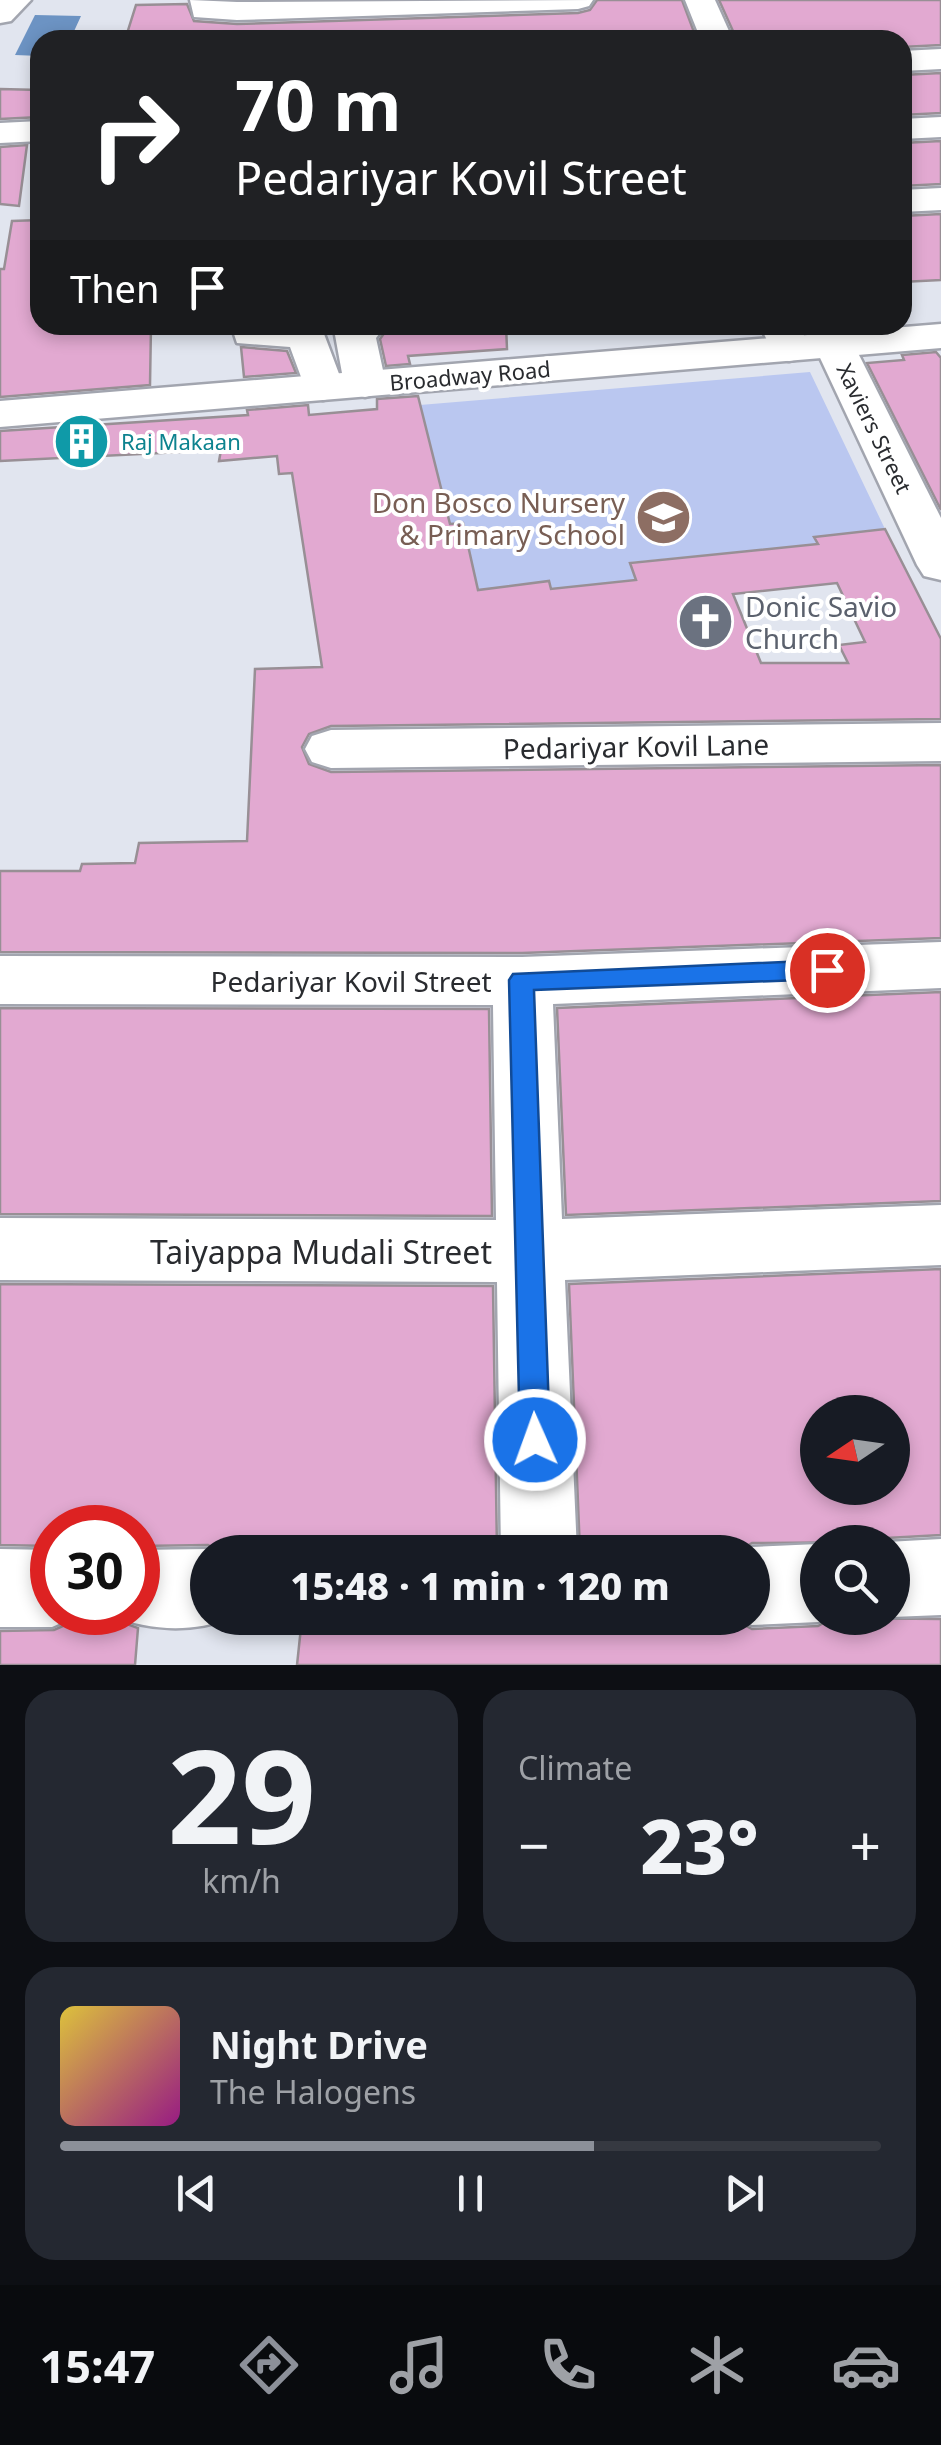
<!DOCTYPE html>
<html lang="en">
<head>
<meta charset="utf-8">
<style>
	body { margin:0; font-family:"Noto Sans",sans-serif; background:#242831; color:#f1f3f6; height:100vh; display:flex; flex-direction:column; font-size:38px; white-space:nowrap }
	* { box-sizing:border-box; margin:0 }
	p { font-size:32px; color:#9ea1a6 }
	.icon { flex:none; width:55px; height:55px; fill:none; stroke:currentColor; stroke-width:2; stroke-linecap:round; stroke-linejoin:round }
	.map { position:relative; height:1665px; overflow:hidden }
	.side { display:flex; flex-direction:column; gap:25px; padding:25px; background:#0d0f14; flex:1 }
	.side>* { flex:none }
	.guide { position:absolute; left:30px; top:30px; width:882px; height:305px; border-radius:30px; box-shadow:0 5px 15px #0003; background:#202124; color:#fff; overflow:hidden }
	.needle { width:65px; rotate:257deg }
	.controls { position:absolute; left:800px; top:1395px; display:grid; gap:20px }
	.controls a { display:grid; place-items:center; width:110px; height:110px; border-radius:50%; background:#171b24; box-shadow:0 5px 15px #0003; font-size:50px }
	.speed { position:absolute; left:30px; top:1505px; display:flex; gap:20px; font-size:50px; font-weight:700; text-align:center }
	.speed>* { display:grid; place-content:center; width:130px; height:130px; border-radius:50%; background:#171b24; box-shadow:0 5px 15px #0003; line-height:1 }
	.speed .limit { border:15px solid #d22; background:#fff; color:#111 }
	.pin { position:absolute; display:grid; place-items:center; width:85px; height:85px; color:#fff; margin:-42px; border:5px solid #fff; border-radius:50%; box-shadow:0 2px 10px #0007 }
	.me { position:absolute; width:110px; margin:-55px; rotate:358deg; stroke-linejoin:round; filter:drop-shadow(0 0 8px #0008) }
	.turn { display:flex; align-items:center; gap:35px; height:210px; padding:0 40px; font-size:45px }
	.turn .icon { width:130px; height:130px; stroke-width:2.5 }
	.turn b { display:block; font-size:70px; line-height:85px }
	.then { display:flex; align-items:center; height:95px; padding:0 40px; background:#0003; gap:20px; font-size:38px }
	.big { font-size:75px; font-weight:800; line-height:1.1 }
	.side .card { flex:1; display:flex; flex-direction:column; justify-content:center; gap:15px; min-width:0; padding:0 35px; border-radius:30px; background:#242831 }
	.side .dial { align-items:center; gap:0 }
	.dial b { font-size:130px; line-height:1 }
	.song { display:flex; align-items:center; gap:30px }
	.cover { width:120px; height:120px; border-radius:15px; background:linear-gradient(135deg,hsl(50 70% 55%),hsl(310 70% 35%)) }
	.played { height:10px; border-radius:5px; background:linear-gradient(90deg,#8c9099 65%,#363941 65%) }
	.keys { display:flex; justify-content:space-around; direction:ltr }
	.heat { display:flex; justify-content:space-between; align-items:center; font-size:55px; direction:ltr }
	.side .tiles { flex:1; display:grid; gap:25px; grid-template-columns:1fr 1fr }
	.card:last-child { grid-column:span 2 }
	.trip { position:absolute; left:190px; top:1535px; width:580px; height:100px; border-radius:50px; background:#171b24; box-shadow:0 5px 15px #0003; font-weight:800; line-height:100px; text-align:center }
	.tabs { display:flex; height:160px; justify-content:space-around; align-items:center; background:#090b0e; color:#9ea1a6 }
	.tabs .icon { width:70px; height:70px }
	.tabs .on { color:#8c9099 }
	.tabs b { font-size:45px; color:#f1f3f6 }
	.map>svg:first-child { display:block }
	.green { fill:#bac7f0 }
	.water { fill:#6c93c3 }
	.building { fill:#e2a9d1; stroke:#988f95; stroke-width:2.5; fill-rule:evenodd }
	.lines { fill:none; stroke-linecap:round; stroke-linejoin:round }
	.minor-casing { stroke:#a2a5af; stroke-width:5 }
	.major-casing { stroke:#a2a5af; stroke-width:5 }
	.minor { fill:#fff; fill-rule:evenodd }
	.major { fill:#fff; fill-rule:evenodd }
	.route { fill:#1a73e8; stroke:#114b97; stroke-width:2.5 }
	.labels { text-anchor:middle; dominant-baseline:central; stroke-width:8; stroke-linejoin:round; paint-order:stroke }
	.far-street-label { font-size:22px; fill:#292b2f; stroke:#fff }
	.far-culture-label { font-size:22px; fill:#0d838f; stroke:#fff; text-anchor:start }
	.education-label { font-size:28px; fill:#785e54; stroke:#fff; text-anchor:end }
	.worship-label { font-size:28px; fill:#5b616d; stroke:#fff; text-anchor:start }
	.street-label { font-size:28px; fill:#292b2f; stroke:#fff }
	.near-street-label { font-size:32px; fill:#292b2f; stroke:#fff }
</style>
</head>
<body>
<div class="map">
<svg width="941" height="1665" viewBox="0 0 941 1665">
	<rect width="100%" height="100%" fill="#e1e5ef"/>
	<path class="green" d="M810,372L885,529L815,537L818,544L631,562L636,580L551,589L549,582L466,591L463,523L450,524L420,405Z"/>
	<path class="water" d="M35,15L81,16L70,40H40V56L15,55Z"/>
	<g class="building">
		<path d="M597,0H682L697,40H125L136,5L187,4L194,21L237,24L578,13L590,10Z"/>
		<path d="M719,0H941V45L902,47V40H737Z"/>
		<path d="M941,73V113L902,115V75Z"/>
		<path d="M0,89L40,90V117L0,119Z"/>
		<path d="M941,141V184L902,186V143Z"/>
		<path d="M27,145L19,206L0,204V147Z"/>
		<path d="M941,214V280L902,282V216Z"/>
		<path d="M40,220V325H151L150,385L0,397V269H4L12,221Z"/>
		<path d="M390,325H506L507,349L408,356L410,364L386,366L380,339Z"/>
		<path d="M241,347L287,351L296,373L244,377Z"/>
		<path d="M936,352L941,358V510L867,363L904,360L902,355Z"/>
		<path d="M418,396L450,524L463,523L478,590L549,581L551,589L636,580L630,563L818,544L814,537L885,529L941,639V719L331,726L309,734L302,747L309,764L331,772L941,765V938L522,953L0,952V871H80L82,864L135,863L139,843L247,841L255,669L322,667L292,473L279,474L277,456L219,461L221,450L0,461V431L248,415L247,410L308,405L309,415L377,409V399ZM837,583L865,642L839,645L848,663H761L733,594Z"/>
		<path d="M941,992V1201L566,1215L557,1008Z"/>
		<path d="M0,1008L489,1009L492,1216L0,1214Z"/>
		<path d="M941,1269V1535L887,1538L883,1542L752,1543L737,1552H580L569,1284ZM818,1412H892V1488H818Z"/>
		<path d="M0,1284L493,1286L497,1552H220L208,1545L138,1546V1528H52V1546L0,1545Z"/>
		<path d="M83,1612H107L110,1618L138,1628L135,1665H0V1631L54,1630L81,1618Z"/>
		<path d="M302,1618H731L752,1629L818,1626L832,1618L941,1619V1665H297Z"/>
	</g>
	<g class="lines">
		<defs>
			<g id="minor">
				<path d="M0,0H31L11,21L0,23Z"/>
				<path d="M190,0L237,2L593,0L589,6L578,9L237,20L194,17Z"/>
				<path d="M685,0H715L733,40H701Z"/>
				<path d="M941,49V69L902,71V51Z"/>
				<path d="M941,117V137L902,139V119Z"/>
				<path d="M40,121V141L0,143V123Z"/>
				<path d="M941,188V210L902,212V190Z"/>
				<path d="M231,325L321,326L344,387L338,396L323,400L308,396L290,347L237,343Z"/>
				<path d="M342,325H386L376,338L386,384L380,393L365,397L350,393L344,384L335,335Z"/>
				<path d="M760,325H800L809,349L803,358L789,361L775,358Z"/>
				<path d="M834,333L848,336L854,345L941,518V580L924,576L917,565L814,345L820,336Z"/>
				<path d="M941,723V761L331,768L312,762L305,749L312,736L331,730Z"/>
				<path d="M941,942V988L553,1004L562,1219L941,1205V1265L565,1280L577,1552H501L497,1282L0,1280V1218L496,1220L493,1005L0,1004V956L522,957Z"/>
				<path d="M941,1539V1615L892,1617V1542H887Z"/>
				<path d="M818,1544V1618H828L818,1622L752,1625L735,1618H752V1552H740L752,1547Z"/>
				<path d="M0,1549L52,1550V1612H80L79,1615L52,1627H0Z"/>
				<path d="M208,1549L216,1552H208V1618H230C193,1633 148,1631 111,1615L110,1612H138V1550Z"/>
			</g>
			<path id="major" d="M941,324V348L0,427V401Z"/>
		</defs>
		<use href="#minor" class="minor-casing"/>
		<use href="#major" class="major-casing"/>
		<use href="#minor" class="minor"/>
		<use href="#major" class="major"/>
	</g>
	<path class="route" d="M827,960L835,963L839,970L835,976L827,979L534,990L550,1440L545,1450L535,1454L524,1450L520,1440L509,980L513,974Z"/>
	<defs>
		<symbol id="building-disc" viewBox="-11 -11 22 22"><circle r="9.5" fill="#0f9aa8" stroke="#fff"/><path d="M-4-6H4V6H1V3H-1V6H-4ZM-2.5-4.3h1.7v1.8h-1.7ZM.8-4.3h1.7v1.8H.8ZM-2.5-1h1.7V.8h-1.7ZM.8-1h1.7V.8H.8Z" fill="#fff"/></symbol>
		<symbol id="school-disc" viewBox="-11 -11 22 22"><circle r="9.5" fill="#8d6e63" stroke="#fff"/><path d="M0-5L7-2L0 1L-7-2ZM-4 1L0 2.5L4 1V4Q0 6-4 4Z" fill="#fff"/></symbol>
		<symbol id="church-disc" viewBox="-11 -11 22 22"><circle r="9.5" fill="#6b7280" stroke="#fff"/><path d="M-1.2-6h2.4v3.5h3.3v2.4h-3.3V6h-2.4V-.1h-3.3v-2.4h3.3Z" fill="#fff"/></symbol>
	</defs>
	<g fill-rule="evenodd">
		<use href="#building-disc" x="50" y="410" width="63" height="63"/>
		<use href="#school-disc" x="632" y="486" width="63" height="63"/>
		<use href="#church-disc" x="674" y="590" width="63" height="63"/>
	</g>
	<g class="labels">
		<g class="far-street-label">
			<text transform="translate(470 375) rotate(-5)">Broadway Road</text>
			<text transform="translate(875 428) rotate(64)">Xaviers Street</text>
		</g>
		<g class="far-culture-label">
			<text x="121" y="441">Raj Makaan</text>
		</g>
		<g class="education-label">
			<text x="625" y="502">Don Bosco Nursery<tspan x="625" dy="32">&amp; Primary School</tspan></text>
		</g>
		<g class="worship-label">
			<text x="745" y="606">Donic Savio<tspan x="745" dy="32">Church</tspan></text>
		</g>
		<g class="street-label">
			<text transform="translate(636 746) rotate(-1)">Pedariyar Kovil Lane</text>
			<text x="351" y="981">Pedariyar Kovil Street</text>
		</g>
		<g class="near-street-label">
			<text x="321" y="1251">Taiyappa Mudali Street</text>
		</g>
	</g>
</svg>
<div class="controls">
<a><svg class="needle" viewBox="-14 -14 28 28"><path d="M0-13l5 13h-10z" fill="#e53935"/><path d="M0 13l5-13h-10z" fill="#9ea1a6"/></svg></a>
<a><svg class="icon" aria-label="search" viewBox="0 0 24 24"><circle cx="10" cy="10" r="6"/><path d="M15 15l6 6"/></svg></a>
</div>
<div class="speed"><div class="limit">30</div></div>
<div class="pin" style="left:827px;top:970px;background:#d93025"><svg class="icon" aria-label="arrive" viewBox="0 0 24 24"><path d="M6 21V4h12l-3 4 3 4H6"/></svg></div>
<svg class="me" style="left:535px;top:1440px" viewBox="-20 -20 40 40"><circle r="17" fill="#1a73e8" stroke="#fff" stroke-width="3"/><path d="M0-11L8 9 0 5-8 9z" fill="#fff"/></svg>
<div class="trip">15:48 · 1 min · 120 m</div>
<div class="guide">
<div class="turn"><svg class="icon" aria-label="right" viewBox="0 0 24 24"><path d="M7 20v-9h11M14 6l5 5-5 5"/></svg><div><b>70 m</b>Pedariyar Kovil Street</div></div>
<div class="then">Then<svg class="icon" aria-label="arrive" viewBox="0 0 24 24"><path d="M6 21V4h12l-3 4 3 4H6"/></svg></div>
</div>
</div>
<section class="side">
<div class="tiles">
<div class="card dial"><b>29</b><p>km/h</p></div>
<div class="card"><p>Climate</p>
<div class="heat"><a>−</a><b class="big">23°</b><a>+</a></div>
</div>
<div class="card">
<div class="song"><i class="cover"></i><div><b>Night Drive</b><p>The Halogens</p></div></div>
<div class="played"></div>
<div class="keys"><svg class="icon" aria-label="previous" viewBox="0 0 24 24"><path d="M18 5L8 12l10 7zM5 5v14"/></svg><svg class="icon" aria-label="pause" viewBox="0 0 24 24"><path d="M8 5v14M16 5v14"/></svg><svg class="icon" aria-label="next" viewBox="0 0 24 24"><path d="M6 5l10 7-10 7zM19 5v14"/></svg></div>
</div>
</div>
</section>
<nav class="tabs">
<b>15:47</b>
<svg class="icon on" aria-label="directions" viewBox="0 0 24 24"><path d="M12 3l9 9-9 9-9-9zM9 14v-3h6M13 9l2 2-2 2"/></svg>
<svg class="icon" aria-label="music" viewBox="0 0 24 24"><path d="M9 18V5l10-2v13"/><circle cx="6" cy="18" r="3"/><circle cx="16" cy="16" r="3"/></svg>
<svg class="icon" aria-label="phone" viewBox="0 0 24 24"><path d="M5 4h4l2 5-3 2q2 4 5 5l2-3 5 2v4C11 20 4 13 5 4z"/></svg>
<svg class="icon" aria-label="climate" viewBox="0 0 24 24"><path d="M12 3v18M4 7l16 10M4 17L20 7"/></svg>
<svg class="icon" aria-label="car" viewBox="0 0 24 24"><path d="M5 17H2v-5l4-1 3-4h7l3 4 3 1v5h-3M9 17h6M6 11h13"/><circle cx="7" cy="17" r="2"/><circle cx="17" cy="17" r="2"/></svg>
</nav>
</body>
</html>
